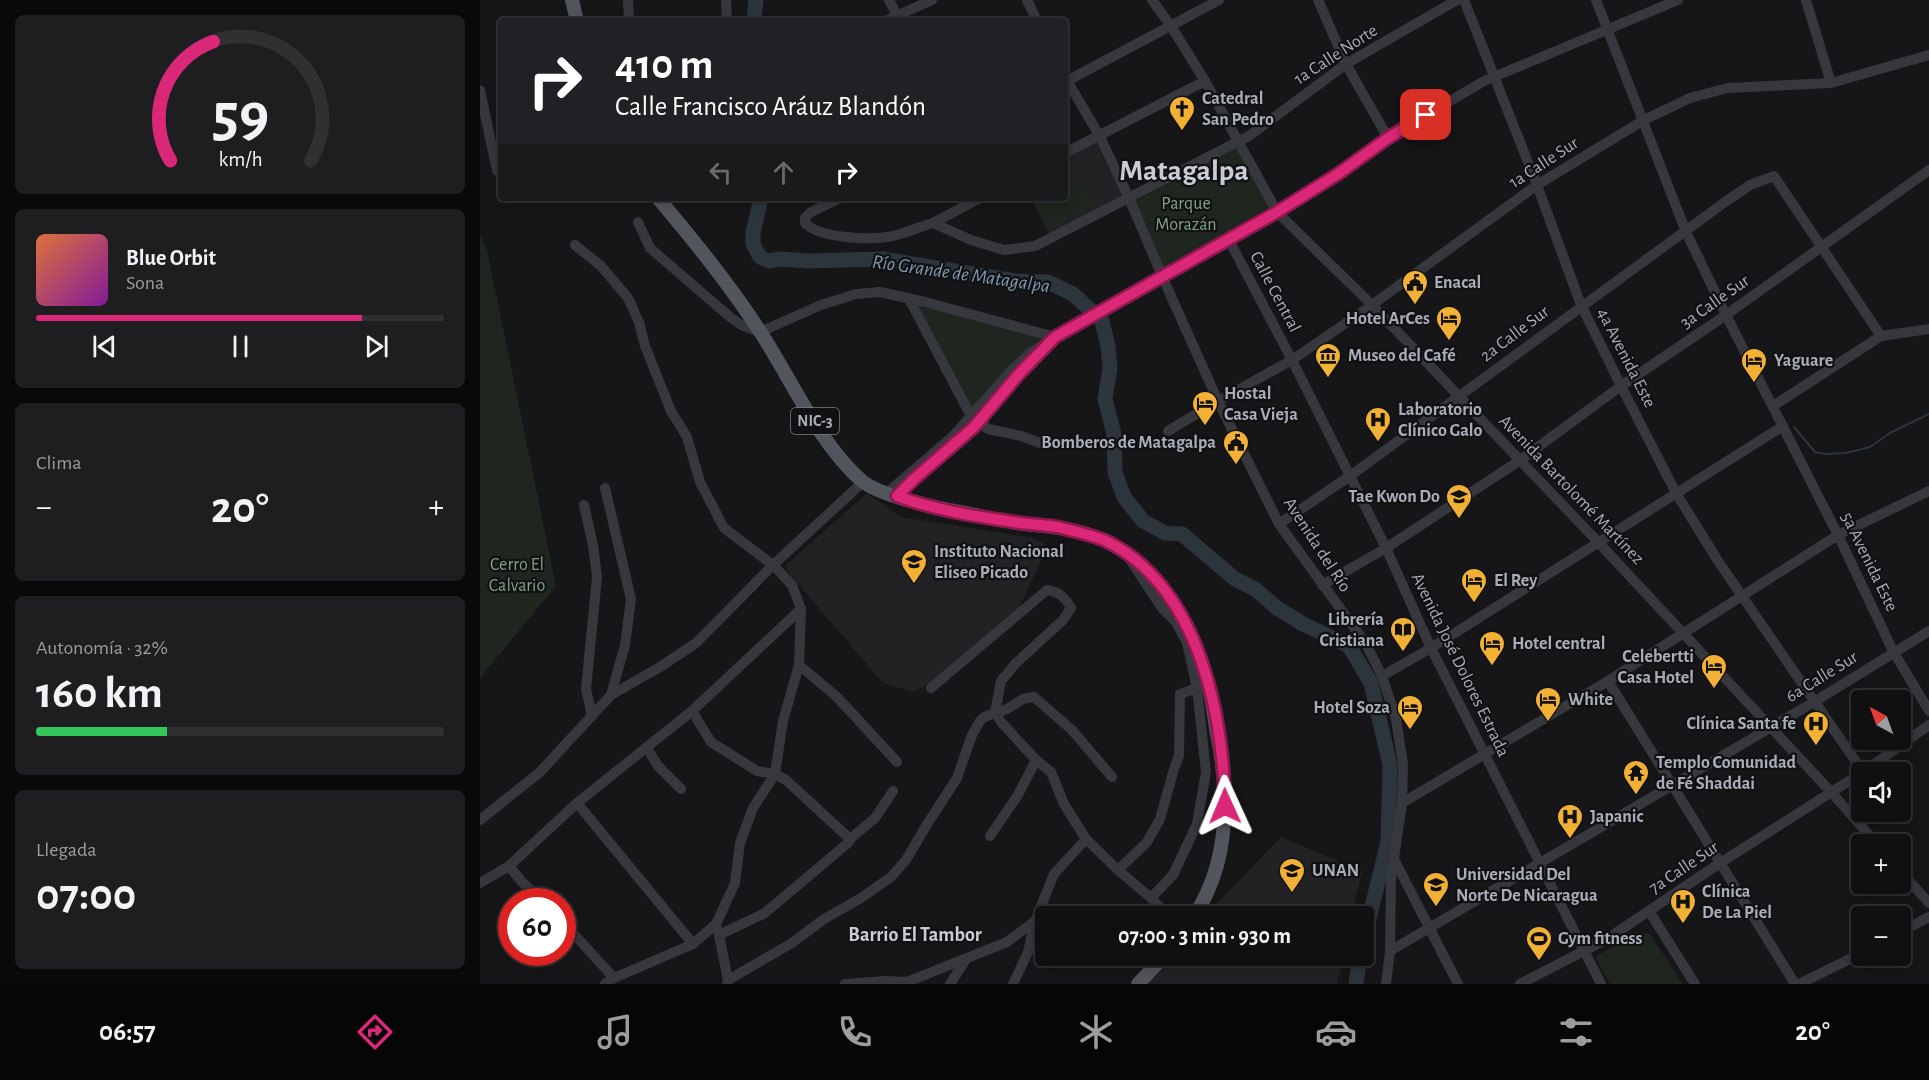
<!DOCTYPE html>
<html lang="es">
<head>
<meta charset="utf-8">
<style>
	body { margin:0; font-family:"Alegreya Sans",sans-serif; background:#1e1e20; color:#f1f3f6; height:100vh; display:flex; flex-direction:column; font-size:22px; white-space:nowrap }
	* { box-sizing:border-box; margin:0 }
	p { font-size:20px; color:#9c9d9f }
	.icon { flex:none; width:33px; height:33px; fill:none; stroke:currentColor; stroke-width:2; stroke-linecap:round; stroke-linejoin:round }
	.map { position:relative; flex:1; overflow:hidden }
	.side { display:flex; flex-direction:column; gap:15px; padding:15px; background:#09090a; width:480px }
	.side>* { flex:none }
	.hud { position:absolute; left:18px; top:18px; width:570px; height:183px; border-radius:6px; box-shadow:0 3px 15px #0003,0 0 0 2px #303032; background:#202124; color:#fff; overflow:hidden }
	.needle { width:39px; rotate:319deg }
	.buttons { position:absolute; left:1371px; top:690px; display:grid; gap:12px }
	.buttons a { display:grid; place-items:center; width:60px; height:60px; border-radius:6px; background:#101012; box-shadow:0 3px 15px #0003,0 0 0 2px #303032; font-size:30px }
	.speed { position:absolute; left:18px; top:888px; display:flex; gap:12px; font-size:30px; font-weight:700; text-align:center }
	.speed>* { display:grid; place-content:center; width:78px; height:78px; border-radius:50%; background:#101012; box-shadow:0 3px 15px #0003,0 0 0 2px #303032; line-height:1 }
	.speed .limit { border:9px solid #d22; background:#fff; color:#111 }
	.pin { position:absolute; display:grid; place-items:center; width:51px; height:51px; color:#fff; margin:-26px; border-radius:12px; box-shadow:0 3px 9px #0006 }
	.me { position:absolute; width:66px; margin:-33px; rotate:359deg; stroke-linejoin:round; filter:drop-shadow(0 0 4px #0008) }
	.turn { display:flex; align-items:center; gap:21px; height:126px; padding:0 18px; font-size:27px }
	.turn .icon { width:78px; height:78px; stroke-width:2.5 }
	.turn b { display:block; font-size:42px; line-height:51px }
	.lanes { display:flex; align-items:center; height:57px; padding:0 18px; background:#0003; justify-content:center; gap:30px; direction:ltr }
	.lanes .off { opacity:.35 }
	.big { font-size:45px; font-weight:700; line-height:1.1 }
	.side .widget { flex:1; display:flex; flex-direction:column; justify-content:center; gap:9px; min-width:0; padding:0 21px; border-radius:9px; background:#1e1e20 }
	.side .dial { align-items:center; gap:0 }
	.dial svg { height:156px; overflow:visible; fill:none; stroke:#303032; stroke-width:7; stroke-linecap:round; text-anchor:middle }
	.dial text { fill:#f1f3f6; stroke:none }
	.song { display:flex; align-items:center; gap:18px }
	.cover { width:72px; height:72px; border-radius:9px; background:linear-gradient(135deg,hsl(20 70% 55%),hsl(290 70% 35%)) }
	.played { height:6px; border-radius:3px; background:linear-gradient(90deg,#db2777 80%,#303032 80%) }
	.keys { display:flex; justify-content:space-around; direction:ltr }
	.heat { display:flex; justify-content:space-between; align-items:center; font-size:33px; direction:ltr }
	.charge { height:9px; border-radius:4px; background:linear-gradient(90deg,#34c759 32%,#303032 0) }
	.trip { position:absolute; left:555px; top:906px; width:339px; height:60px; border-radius:6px; background:#101012; box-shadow:0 3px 15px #0003,0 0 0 2px #303032; font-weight:700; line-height:60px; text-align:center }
	.dock { display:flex; height:96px; justify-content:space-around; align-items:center; background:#060607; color:#9c9d9f }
	.dock .icon { width:42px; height:42px }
	.dock .current { color:#db2777 }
	.dock b { font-size:27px; color:#f1f3f6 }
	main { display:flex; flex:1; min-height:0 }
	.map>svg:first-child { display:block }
	.built { fill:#222225 }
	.green { fill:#1e261f }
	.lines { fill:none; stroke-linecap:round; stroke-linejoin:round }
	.stream { stroke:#2c353c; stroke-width:2 }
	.river { stroke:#2c353c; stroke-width:15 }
	.minor { stroke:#37383d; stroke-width:10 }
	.major { stroke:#53555c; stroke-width:14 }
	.route-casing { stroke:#8e194d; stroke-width:15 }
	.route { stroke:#db2777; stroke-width:10 }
	.labels { text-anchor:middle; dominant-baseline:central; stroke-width:4.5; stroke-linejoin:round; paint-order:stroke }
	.shield { fill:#111113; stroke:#7b7e86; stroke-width:1.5 }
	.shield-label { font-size:16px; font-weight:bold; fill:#a8adb8 }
	.street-label { font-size:18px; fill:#a8adb8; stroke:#111113 }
	.poi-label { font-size:18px; font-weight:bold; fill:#a8adb8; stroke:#111113; text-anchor:start }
	.park-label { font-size:18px; fill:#7fa381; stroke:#111113 }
	.water-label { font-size:20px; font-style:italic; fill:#7f9bb3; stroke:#111113 }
	.neighbourhood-label { font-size:20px; font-weight:bold; fill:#c9ccd4; stroke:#111113 }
	.town-label { font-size:30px; font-weight:bold; fill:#c9ccd4; stroke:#111113 }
</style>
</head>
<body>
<main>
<section class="side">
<div class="widget dial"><svg viewBox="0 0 100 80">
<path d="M14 69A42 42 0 1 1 86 69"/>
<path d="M14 69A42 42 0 0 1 36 8" stroke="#db2777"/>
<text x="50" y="56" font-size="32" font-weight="700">59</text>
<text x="50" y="72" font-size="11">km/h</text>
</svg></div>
<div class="widget">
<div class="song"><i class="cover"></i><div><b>Blue Orbit</b><p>Sona</p></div></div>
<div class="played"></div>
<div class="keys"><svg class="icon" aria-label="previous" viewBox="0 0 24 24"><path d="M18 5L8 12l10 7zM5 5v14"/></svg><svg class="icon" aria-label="pause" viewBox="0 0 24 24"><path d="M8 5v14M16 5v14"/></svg><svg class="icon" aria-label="next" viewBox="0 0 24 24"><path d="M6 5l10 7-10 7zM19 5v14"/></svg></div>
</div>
<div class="widget"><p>Clima</p>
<div class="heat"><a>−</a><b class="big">20°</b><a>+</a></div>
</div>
<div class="widget"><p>Autonomía · 32%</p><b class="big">160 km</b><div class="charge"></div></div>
<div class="widget"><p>Llegada</p><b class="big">07:00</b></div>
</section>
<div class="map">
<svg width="1449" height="984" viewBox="0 0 1449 984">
	<rect width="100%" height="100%" fill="#161618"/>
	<g class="built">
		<path d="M615,140L643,197L569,234L551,198H585V155Z"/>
		<path d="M387,493L421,517L554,538L568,546L536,614L452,683L433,692L403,683L307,571V564Z"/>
		<path d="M801,837L882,871L872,916H725Z"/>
		<path d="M688,956H863L857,984H660Z"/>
	</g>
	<g class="green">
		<path d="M757,148L789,207L682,270L655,201Z"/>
		<path d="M597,175L614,208L570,229L555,198H585V181Z"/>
		<path d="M0,234L7,250L76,586L0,678Z"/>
		<path d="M429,299L575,337L491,416Z"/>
		<path d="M1157,932L1170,934L1203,984H1130L1115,957Z"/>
	</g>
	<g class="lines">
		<g class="stream">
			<path d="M1314,427L1335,452L1345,454L1366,453L1390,447L1410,433L1449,414"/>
			<path d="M891,683L897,679"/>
		</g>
		<g class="river">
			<path d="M274,21L276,0"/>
			<path d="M281,198L273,233V244L280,257L289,261L300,259L328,261L403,259L535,281L568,282L593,294L622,321L628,346L630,368L625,399L634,434L635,472L644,497L663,521L685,533L702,534L755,579L775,589L797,608L823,624L869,646L891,683L910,765L908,842L884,939"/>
			<path d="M876,984L880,956"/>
		</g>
		<g class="minor">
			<path d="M148,0L149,21"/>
			<path d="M246,0L247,21"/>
			<path d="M409,0L420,21"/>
			<path d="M547,0L557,21"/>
			<path d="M672,0L691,26L725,81L797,212L892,305L1118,542L1351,792L1397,844"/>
			<path d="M838,0L866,64L908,138"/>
			<path d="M984,0L1057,185L1101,305L1141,386L1196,493L1238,561L1383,772"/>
			<path d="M1116,0L1206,232L1246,315L1358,535L1413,651L1449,711"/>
			<path d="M1326,0L1351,83"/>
			<path d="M405,21L452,0"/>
			<path d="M585,77L619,135L649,198L682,276L738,401L799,524L886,644L902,676L916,719L923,764L922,803L911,879L910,951L906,984"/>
			<path d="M585,82L739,0"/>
			<path d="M0,90L17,171"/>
			<path d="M585,153L725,81"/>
			<path d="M360,198L331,212L325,218V223C338,238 388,240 407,237C422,235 438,227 453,223L491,240L524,250L555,246L769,136L866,64L977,0"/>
			<path d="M158,222L170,248L250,317L261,325L280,332L341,305L376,294L400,292L445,302L575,337"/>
			<path d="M453,223L500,198"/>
			<path d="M749,240L812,360L906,548L951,648L1121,984"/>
			<path d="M95,245L121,266L148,298L159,322L165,346L191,411L207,437L220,482L244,528L293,565L312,585L321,609L319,665L303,721L295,774L273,808L260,843L255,883L236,924L213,944L134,978L125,984"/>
			<path d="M429,299L491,416L508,429L541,436L563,444"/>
			<path d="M1293,406L1401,336L1449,329"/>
			<path d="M688,431L738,401L812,360L892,305L1057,185L1164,120L1210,98L1248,88L1351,83L1449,55"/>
			<path d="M465,452L494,427L560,353"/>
			<path d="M125,488L151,599L145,645L131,695"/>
			<path d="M408,492L473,436L531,371L549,354L575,337L797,212L858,174L908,138L1004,81L1198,0"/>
			<path d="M417,496L447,468"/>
			<path d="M104,505L113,545L117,577L106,689L112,716"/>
			<path d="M799,524L870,476L1245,202L1270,185L1294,176L1401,336"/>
			<path d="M651,561L682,608L696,622L707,643L717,688L726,772L717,824L693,875L671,898"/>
			<path d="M842,585L906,548L1039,461L1141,386L1246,315L1449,170"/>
			<path d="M319,665L357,697L417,762"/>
			<path d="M902,676L951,648L1303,426"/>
			<path d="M1128,681L1315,984"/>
			<path d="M451,688L567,590C579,592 585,597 591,608L583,620L536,663L521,681L515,712L521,722L556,760L571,772L584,804L606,839L638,870L671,898L688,916"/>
			<path d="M212,711L231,742L277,771L295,774L306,780L370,839L369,842L285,913L239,935"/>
			<path d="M167,748L178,766L201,789"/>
			<path d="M97,803L213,944"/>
			<path d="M922,803L1128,681L1358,535L1449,491"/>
			<path d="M0,820L60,772L131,695L180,667L216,643L293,565L383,482"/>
			<path d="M510,836L538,795L556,760"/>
			<path d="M370,839L395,818L413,791"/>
			<path d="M915,861L978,984"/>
			<path d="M29,866L42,882L64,902"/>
			<path d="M638,870L667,842L680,819L694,769L699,756L700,694L717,688"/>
			<path d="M1420,871L1449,903"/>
			<path d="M0,883L29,866L97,803L212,711L321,609"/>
			<path d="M1169,911L1215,984"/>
			<path d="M82,921L134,978"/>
			<path d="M238,930L248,980"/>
			<path d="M1420,932L1449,917"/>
			<path d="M910,951L1334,702L1449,631"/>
			<path d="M247,984L248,980L312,943L344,919L381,898L411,877L426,860L446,826L477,778L492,735L500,721L504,717L527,709L543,699L554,697L592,730L632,777"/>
			<path d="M365,984L405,981L427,982L527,942L555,921"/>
			<path d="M470,984L486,959"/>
			<path d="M533,984L548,952L555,921L574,874L606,839"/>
			<path d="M1040,984L1127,939L1240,863L1383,772L1449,725"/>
			<path d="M1319,984L1382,953"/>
		</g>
		<g class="major">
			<path d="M92,0L97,21"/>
			<path d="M178,198C214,241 250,285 281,333C311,379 340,445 382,481C399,495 451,507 474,511C498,515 521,521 545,524C572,527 601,529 625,541C676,565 710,619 725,672C731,690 733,709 736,728C749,790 751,861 714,916"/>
			<path d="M658,984L684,956"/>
		</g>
	</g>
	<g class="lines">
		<defs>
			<path id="route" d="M745,806C743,712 718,586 626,541C613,535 596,532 582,528C569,525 555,525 541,523C500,517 457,511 417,496L434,479L494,427L539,374L575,337L797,212L858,174L908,138L946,115"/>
		</defs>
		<use href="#route" class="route-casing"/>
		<use href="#route" class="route"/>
	</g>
	<defs>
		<symbol id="church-pin" viewBox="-11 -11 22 30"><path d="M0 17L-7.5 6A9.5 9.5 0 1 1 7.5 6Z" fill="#f2b134" stroke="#111113"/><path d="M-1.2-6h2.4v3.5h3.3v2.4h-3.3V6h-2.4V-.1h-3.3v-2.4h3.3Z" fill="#111"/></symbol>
		<symbol id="civic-pin" viewBox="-11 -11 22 30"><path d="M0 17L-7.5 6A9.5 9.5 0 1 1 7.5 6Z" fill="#f2b134" stroke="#111113"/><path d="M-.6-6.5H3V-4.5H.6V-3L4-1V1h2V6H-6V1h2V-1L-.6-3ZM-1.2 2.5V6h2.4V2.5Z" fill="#111"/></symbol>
		<symbol id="hotel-pin" viewBox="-11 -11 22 30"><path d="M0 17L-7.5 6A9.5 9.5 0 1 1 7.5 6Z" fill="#f2b134" stroke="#111113"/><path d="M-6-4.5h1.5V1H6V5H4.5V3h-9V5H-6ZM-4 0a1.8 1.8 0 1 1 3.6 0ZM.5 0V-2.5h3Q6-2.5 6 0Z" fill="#111"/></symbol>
		<symbol id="museum-pin" viewBox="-11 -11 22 30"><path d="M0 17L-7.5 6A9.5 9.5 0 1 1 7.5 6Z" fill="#f2b134" stroke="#111113"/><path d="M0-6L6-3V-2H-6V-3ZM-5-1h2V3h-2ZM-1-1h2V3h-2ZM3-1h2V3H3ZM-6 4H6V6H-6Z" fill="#111"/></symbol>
		<symbol id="hospital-pin" viewBox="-11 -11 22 30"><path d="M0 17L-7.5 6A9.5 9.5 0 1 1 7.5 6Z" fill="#f2b134" stroke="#111113"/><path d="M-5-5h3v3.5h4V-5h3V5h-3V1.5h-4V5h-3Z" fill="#111"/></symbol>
		<symbol id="school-pin" viewBox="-11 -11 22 30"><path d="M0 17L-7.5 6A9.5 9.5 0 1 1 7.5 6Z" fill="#f2b134" stroke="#111113"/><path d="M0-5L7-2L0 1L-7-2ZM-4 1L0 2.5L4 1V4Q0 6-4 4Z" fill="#111"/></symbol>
		<symbol id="library-pin" viewBox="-11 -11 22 30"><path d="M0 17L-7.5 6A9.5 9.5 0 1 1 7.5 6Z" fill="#f2b134" stroke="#111113"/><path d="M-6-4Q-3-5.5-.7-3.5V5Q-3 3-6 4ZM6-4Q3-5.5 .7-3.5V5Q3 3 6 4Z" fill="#111"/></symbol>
		<symbol id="temple-pin" viewBox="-11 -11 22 30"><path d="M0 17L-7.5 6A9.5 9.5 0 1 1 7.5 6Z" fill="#f2b134" stroke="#111113"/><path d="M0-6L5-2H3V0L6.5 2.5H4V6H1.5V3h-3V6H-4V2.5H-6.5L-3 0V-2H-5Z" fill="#111"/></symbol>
		<symbol id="university-pin" viewBox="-11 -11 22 30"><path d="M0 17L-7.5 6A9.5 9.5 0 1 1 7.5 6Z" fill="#f2b134" stroke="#111113"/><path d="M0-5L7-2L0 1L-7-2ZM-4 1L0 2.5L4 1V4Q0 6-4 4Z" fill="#111"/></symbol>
		<symbol id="stadium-pin" viewBox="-11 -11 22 30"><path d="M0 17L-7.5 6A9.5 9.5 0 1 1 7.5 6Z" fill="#f2b134" stroke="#111113"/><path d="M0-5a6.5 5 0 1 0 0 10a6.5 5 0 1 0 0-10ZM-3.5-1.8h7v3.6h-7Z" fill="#111"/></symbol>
	</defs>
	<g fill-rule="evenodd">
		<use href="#church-pin" x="687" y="94" width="30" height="40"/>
		<use href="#civic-pin" x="920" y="268" width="30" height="40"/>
		<use href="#hotel-pin" x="954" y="304" width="30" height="40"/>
		<use href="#museum-pin" x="833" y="341" width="30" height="40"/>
		<use href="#hotel-pin" x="1259" y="346" width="30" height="40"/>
		<use href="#hotel-pin" x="710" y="389" width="30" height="40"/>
		<use href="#hospital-pin" x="883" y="405" width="30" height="40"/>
		<use href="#civic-pin" x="741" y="428" width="30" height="40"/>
		<use href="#school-pin" x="964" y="482" width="30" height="40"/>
		<use href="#school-pin" x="419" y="547" width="30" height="40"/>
		<use href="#hotel-pin" x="979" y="566" width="30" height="40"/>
		<use href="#library-pin" x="908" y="615" width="30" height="40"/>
		<use href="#hotel-pin" x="997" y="629" width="30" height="40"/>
		<use href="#hotel-pin" x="1219" y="652" width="30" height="40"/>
		<use href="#hotel-pin" x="1053" y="685" width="30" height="40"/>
		<use href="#hotel-pin" x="915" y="693" width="30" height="40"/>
		<use href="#hospital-pin" x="1321" y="709" width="30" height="40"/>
		<use href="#temple-pin" x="1141" y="758" width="30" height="40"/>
		<use href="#hospital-pin" x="1075" y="802" width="30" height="40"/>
		<use href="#university-pin" x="797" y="856" width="30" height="40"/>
		<use href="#university-pin" x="941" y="870" width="30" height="40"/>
		<use href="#hospital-pin" x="1188" y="887" width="30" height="40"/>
		<use href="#stadium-pin" x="1044" y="924" width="30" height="40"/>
	</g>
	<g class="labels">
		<rect class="shield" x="311" y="408" width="48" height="26" rx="4.5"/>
		<g class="shield-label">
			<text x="335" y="421">NIC-3</text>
		</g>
		<g class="street-label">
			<text transform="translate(856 55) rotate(-33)">1a Calle Norte</text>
			<text transform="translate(1064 163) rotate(-33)">1a Calle Sur</text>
			<text transform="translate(795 292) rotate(62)">Calle Central</text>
			<text transform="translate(1235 302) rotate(-35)">3a Calle Sur</text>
			<text transform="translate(1035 334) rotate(-37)">2a Calle Sur</text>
			<text transform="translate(1146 358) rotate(63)">4a Avenida Este</text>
			<text transform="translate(1091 490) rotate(46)">Avenida Bartolomé Martínez</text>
			<text transform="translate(837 545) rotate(57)">Avenida del Río</text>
			<text transform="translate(1389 562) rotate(64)">5a Avenida Este</text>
			<text transform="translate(980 665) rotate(64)">Avenida José Dolores Estrada</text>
			<text transform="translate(1342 677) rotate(-32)">6a Calle Sur</text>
			<text transform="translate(1204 868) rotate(-34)">7a Calle Sur</text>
		</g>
		<g class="poi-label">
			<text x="722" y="99">Catedral<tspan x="722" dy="21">San Pedro</tspan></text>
			<text x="954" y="283">Enacal</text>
			<text x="950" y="319" text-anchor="end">Hotel ArCes</text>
			<text x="868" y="356">Museo del Café</text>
			<text x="1294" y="361">Yaguare</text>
			<text x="744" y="394">Hostal<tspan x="744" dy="21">Casa Vieja</tspan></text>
			<text x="918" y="410">Laboratorio<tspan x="918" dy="21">Clínico Galo</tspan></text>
			<text x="736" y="443" text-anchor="end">Bomberos de Matagalpa</text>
			<text x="960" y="497" text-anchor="end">Tae Kwon Do</text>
			<text x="454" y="552">Instituto Nacional<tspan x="454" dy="21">Eliseo Picado</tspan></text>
			<text x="1014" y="581">El Rey</text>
			<text x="904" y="620" text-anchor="end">Librería<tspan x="904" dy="21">Cristiana</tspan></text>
			<text x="1032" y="644">Hotel central</text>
			<text x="1214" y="657" text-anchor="end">Celebertti<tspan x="1214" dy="21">Casa Hotel</tspan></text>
			<text x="1088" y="700">White</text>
			<text x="910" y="708" text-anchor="end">Hotel Soza</text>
			<text x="1316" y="724" text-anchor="end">Clínica Santa fe</text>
			<text x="1176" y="763">Templo Comunidad<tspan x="1176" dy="21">de Fé Shaddai</tspan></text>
			<text x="1110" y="817">Japanic</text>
			<text x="832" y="871">UNAN</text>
			<text x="976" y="875">Universidad Del<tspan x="976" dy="21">Norte De Nicaragua</tspan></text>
			<text x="1222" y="892">Clínica<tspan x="1222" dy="21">De La Piel</tspan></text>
			<text x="1078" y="939">Gym fitness</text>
		</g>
		<g class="park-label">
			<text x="706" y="204">Parque<tspan x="706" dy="21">Morazán</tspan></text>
			<text x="37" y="565">Cerro El<tspan x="37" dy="21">Calvario</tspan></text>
		</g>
		<g class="water-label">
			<text transform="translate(481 274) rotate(8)">Río Grande de Matagalpa</text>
		</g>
		<g class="neighbourhood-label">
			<text x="435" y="935">Barrio El Tambor</text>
		</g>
		<g class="town-label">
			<text x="704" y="171">Matagalpa</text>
		</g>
	</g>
</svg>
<div class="buttons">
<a><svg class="needle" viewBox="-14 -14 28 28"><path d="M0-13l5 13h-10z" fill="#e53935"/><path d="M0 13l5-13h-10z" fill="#9c9d9f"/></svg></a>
<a><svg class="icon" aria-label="sound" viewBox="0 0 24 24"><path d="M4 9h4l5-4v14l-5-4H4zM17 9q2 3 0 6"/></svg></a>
<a>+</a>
<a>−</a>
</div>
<div class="speed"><div class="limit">60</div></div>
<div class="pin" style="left:946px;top:115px;background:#d93025"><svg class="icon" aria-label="arrive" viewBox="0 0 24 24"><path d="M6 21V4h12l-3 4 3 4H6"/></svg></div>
<svg class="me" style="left:745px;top:806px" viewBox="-20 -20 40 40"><path d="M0-17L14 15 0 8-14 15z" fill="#db2777" stroke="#fff" stroke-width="4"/></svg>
<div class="trip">07:00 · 3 min · 930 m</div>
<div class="hud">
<div class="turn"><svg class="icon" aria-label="right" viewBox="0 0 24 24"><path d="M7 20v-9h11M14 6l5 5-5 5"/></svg><div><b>410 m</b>Calle Francisco Aráuz Blandón</div></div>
<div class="lanes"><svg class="icon off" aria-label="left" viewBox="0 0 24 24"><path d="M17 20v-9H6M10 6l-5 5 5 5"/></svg><svg class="icon off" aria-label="ahead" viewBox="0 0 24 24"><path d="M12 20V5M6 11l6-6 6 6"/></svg><svg class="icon" aria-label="right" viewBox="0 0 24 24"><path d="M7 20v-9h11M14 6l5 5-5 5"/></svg></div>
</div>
</div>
</main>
<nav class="dock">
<b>06:57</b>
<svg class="icon current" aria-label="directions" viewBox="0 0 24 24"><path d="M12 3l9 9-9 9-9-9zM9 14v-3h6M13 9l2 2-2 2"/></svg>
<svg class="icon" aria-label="music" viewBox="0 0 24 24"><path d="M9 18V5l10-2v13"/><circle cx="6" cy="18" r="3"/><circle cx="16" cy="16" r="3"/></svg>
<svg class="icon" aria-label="phone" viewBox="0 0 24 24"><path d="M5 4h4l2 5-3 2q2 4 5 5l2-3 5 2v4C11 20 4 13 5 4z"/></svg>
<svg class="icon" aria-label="climate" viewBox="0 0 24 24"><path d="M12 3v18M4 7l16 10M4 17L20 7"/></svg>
<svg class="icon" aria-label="car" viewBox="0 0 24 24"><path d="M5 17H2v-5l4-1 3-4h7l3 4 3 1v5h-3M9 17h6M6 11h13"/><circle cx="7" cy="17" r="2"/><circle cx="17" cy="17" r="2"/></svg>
<svg class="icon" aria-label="filters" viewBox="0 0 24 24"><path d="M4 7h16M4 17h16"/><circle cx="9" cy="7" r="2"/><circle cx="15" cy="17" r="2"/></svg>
<b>20°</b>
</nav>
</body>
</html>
